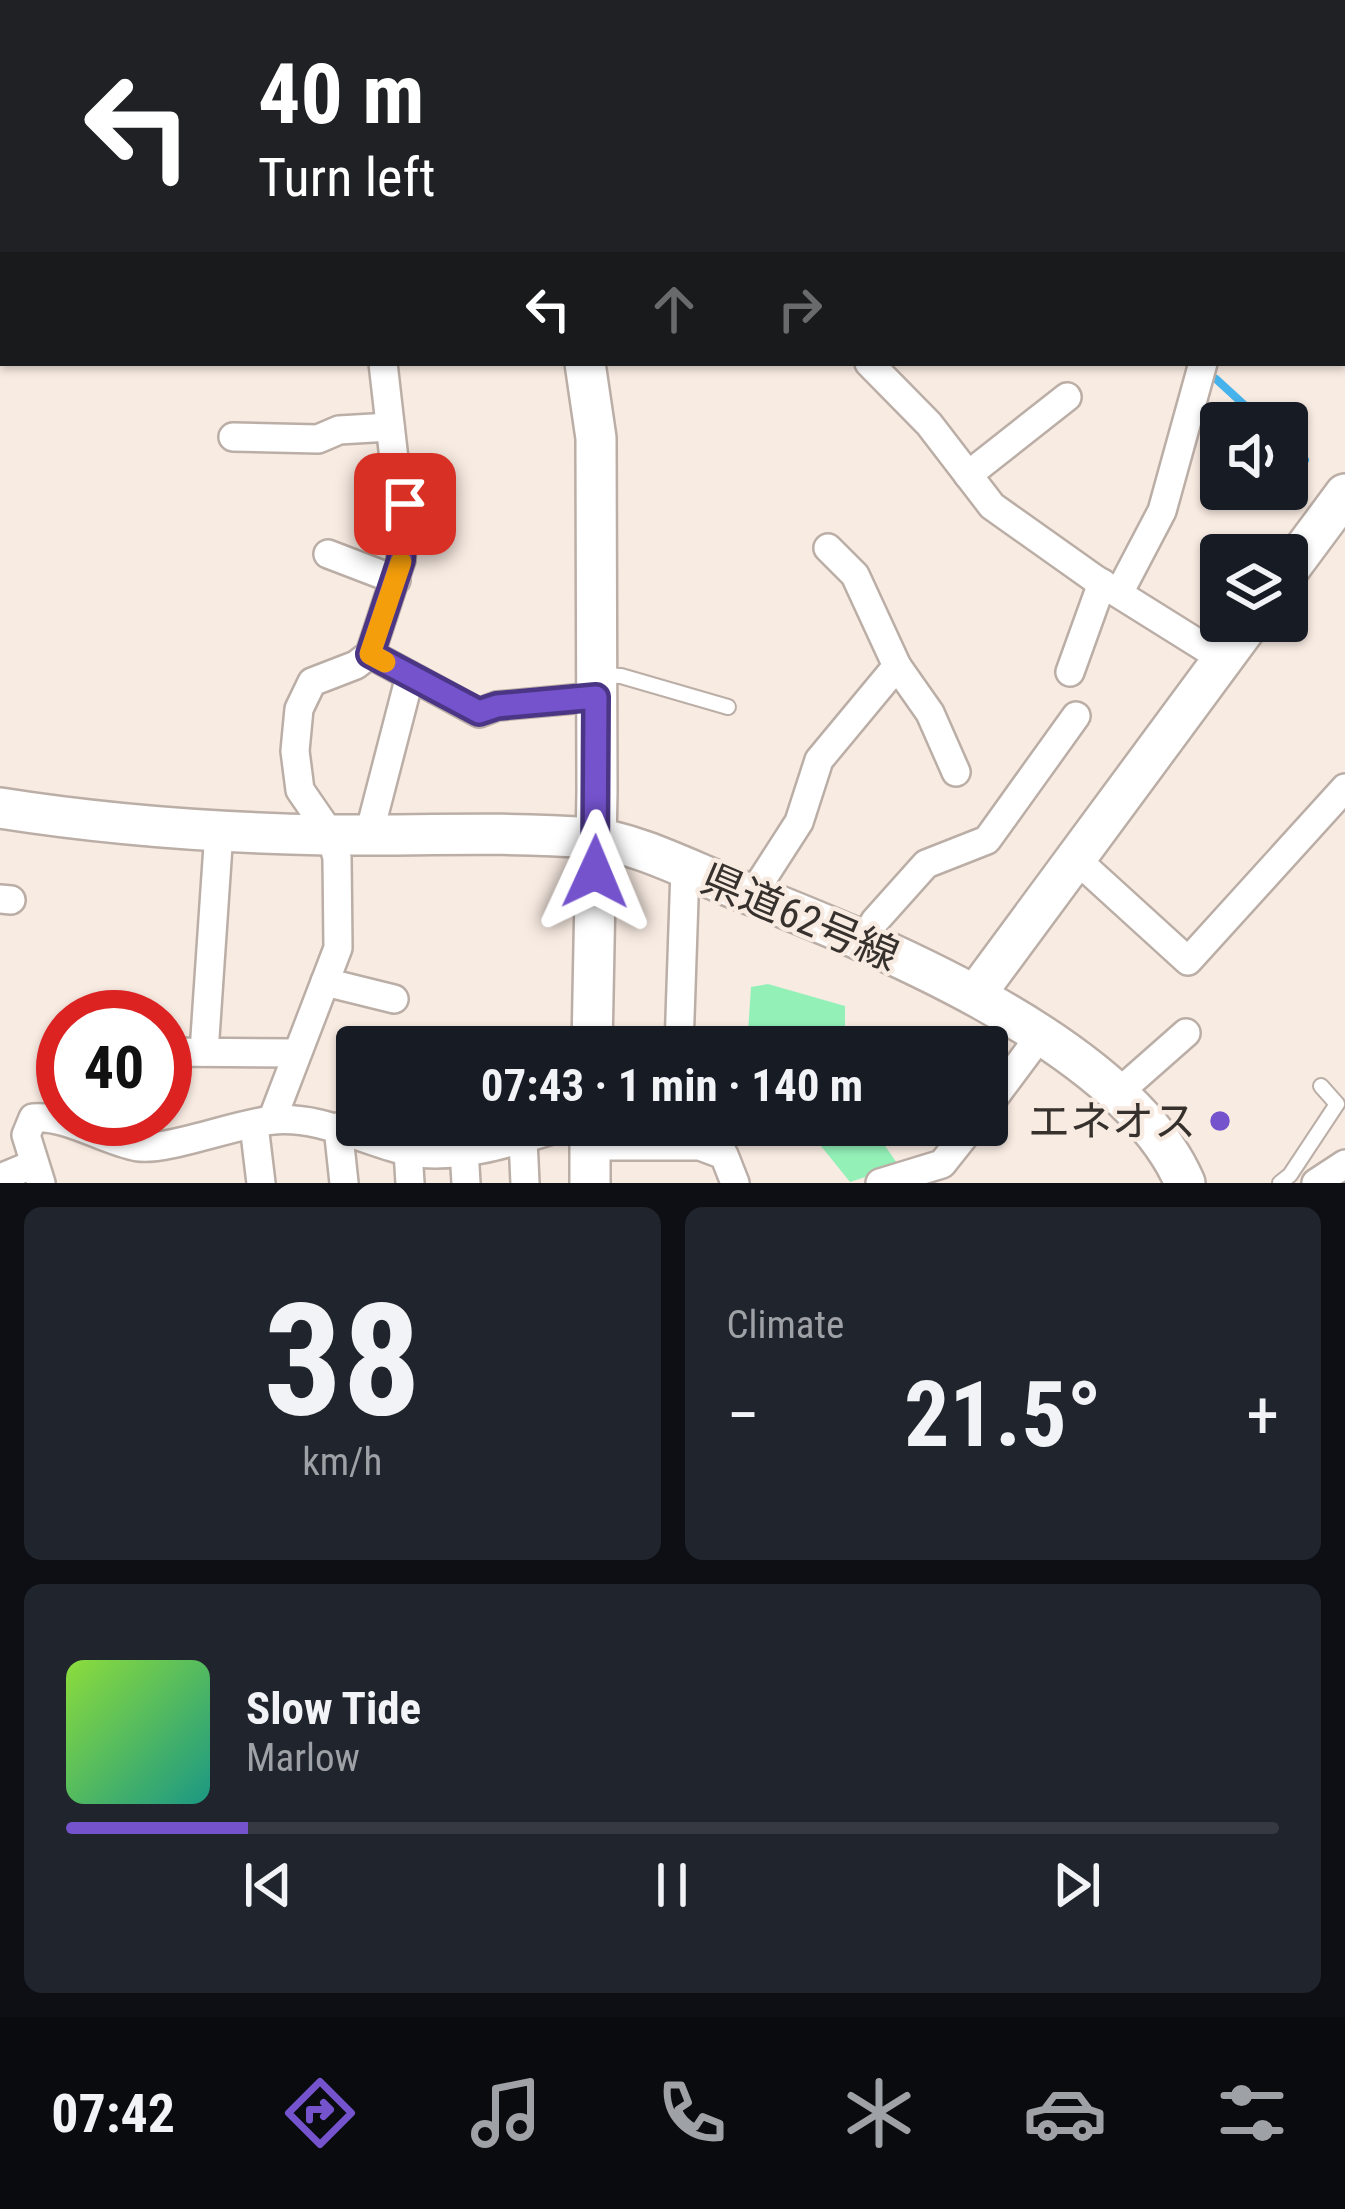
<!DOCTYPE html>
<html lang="en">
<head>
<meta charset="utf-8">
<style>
	body { margin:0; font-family:"Roboto Condensed","Noto Sans JP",sans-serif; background:#20242c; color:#f1f3f6; height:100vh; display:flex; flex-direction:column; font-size:45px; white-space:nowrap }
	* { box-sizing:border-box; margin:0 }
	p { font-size:39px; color:#9ea1a6 }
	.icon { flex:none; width:66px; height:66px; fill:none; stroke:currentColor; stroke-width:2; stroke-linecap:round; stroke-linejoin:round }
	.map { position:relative; height:1183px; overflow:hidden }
	.sheet { display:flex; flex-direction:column; gap:24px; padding:24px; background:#0d0f14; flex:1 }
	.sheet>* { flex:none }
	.guide { position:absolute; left:0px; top:0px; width:1347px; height:366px; box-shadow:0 3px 9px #0004; background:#202124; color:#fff; overflow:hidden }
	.buttons { position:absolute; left:1200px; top:402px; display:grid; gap:24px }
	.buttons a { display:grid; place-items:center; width:108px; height:108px; border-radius:12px; background:#171b24; box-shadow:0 3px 9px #0004; font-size:60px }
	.speed { position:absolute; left:36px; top:990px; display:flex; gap:24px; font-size:60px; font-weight:700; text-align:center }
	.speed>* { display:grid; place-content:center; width:156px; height:156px; border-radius:50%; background:#171b24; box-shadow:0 3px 9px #0004; line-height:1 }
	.speed .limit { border:18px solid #d22; background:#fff; color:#111 }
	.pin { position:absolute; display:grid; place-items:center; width:102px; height:102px; color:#fff; margin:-51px; border-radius:24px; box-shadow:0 6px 18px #0006 }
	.me { position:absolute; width:132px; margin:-66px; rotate:1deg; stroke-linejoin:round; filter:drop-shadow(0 0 9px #0008) }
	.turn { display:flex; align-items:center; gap:42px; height:252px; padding:0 60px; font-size:54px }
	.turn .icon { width:156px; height:156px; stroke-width:2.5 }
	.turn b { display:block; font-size:84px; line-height:102px }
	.lanes { display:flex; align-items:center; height:114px; padding:0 60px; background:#0003; justify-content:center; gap:60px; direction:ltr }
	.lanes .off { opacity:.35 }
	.big { font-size:90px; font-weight:700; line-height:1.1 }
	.sheet .tile { flex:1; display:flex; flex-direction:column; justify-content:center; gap:18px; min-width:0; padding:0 42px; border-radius:18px; background:#20242c }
	.sheet .dial { align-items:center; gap:0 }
	.dial b { font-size:156px; line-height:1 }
	.song { display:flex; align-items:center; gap:36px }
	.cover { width:144px; height:144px; border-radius:18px; background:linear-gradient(135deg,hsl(90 70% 55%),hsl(170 70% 35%)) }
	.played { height:12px; border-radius:6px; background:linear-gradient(90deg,#7453cd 15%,#363941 15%) }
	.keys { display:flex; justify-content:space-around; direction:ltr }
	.heat { display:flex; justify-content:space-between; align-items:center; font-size:66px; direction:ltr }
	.sheet .tiles { flex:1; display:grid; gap:24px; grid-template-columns:1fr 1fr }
	.tile:last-child { grid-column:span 2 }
	.trip { position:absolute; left:336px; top:1026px; width:672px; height:120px; border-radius:12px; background:#171b24; box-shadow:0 3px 9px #0004; font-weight:700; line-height:120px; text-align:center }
	.dock { display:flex; height:192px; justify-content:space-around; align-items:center; background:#090b0e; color:#9ea1a6 }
	.dock .icon { width:84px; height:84px }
	.dock .on { color:#7453cd }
	.dock b { font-size:54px; color:#f1f3f6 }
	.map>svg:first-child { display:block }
	.green { fill:#93f1b8 }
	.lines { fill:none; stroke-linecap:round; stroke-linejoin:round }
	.stream { stroke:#47b3ec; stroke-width:8 }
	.lane-casing { stroke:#bbaea6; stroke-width:18 }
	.street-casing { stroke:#bbaea6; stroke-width:32 }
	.secondary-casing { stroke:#bbaea6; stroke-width:44 }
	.lane { stroke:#fff; stroke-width:14 }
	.street { stroke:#fff; stroke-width:27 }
	.secondary { stroke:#fff; stroke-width:39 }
	.route-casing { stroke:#4b3685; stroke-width:30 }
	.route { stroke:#7453cd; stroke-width:21 }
	.slow { stroke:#f59e0b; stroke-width:21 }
	.poi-dot { fill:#7453cd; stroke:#f8ebe2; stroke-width:4.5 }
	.labels { text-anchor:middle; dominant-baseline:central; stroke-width:9; stroke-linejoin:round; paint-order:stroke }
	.street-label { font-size:42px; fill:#37312e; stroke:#f8ebe2 }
	.poi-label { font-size:42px; fill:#37312e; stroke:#f8ebe2; text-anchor:end }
</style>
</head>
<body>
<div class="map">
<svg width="1345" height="1183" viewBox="0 0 1345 1183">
	<rect width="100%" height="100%" fill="#f8ebe2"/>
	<g class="green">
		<path d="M768,984L845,1006V1027L858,1030L883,1047H747L751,987Z"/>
		<path d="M804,1125H875L874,1130L899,1166L850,1182Z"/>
	</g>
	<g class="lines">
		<g class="stream">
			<path d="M582,0L588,3"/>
			<path d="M1216,379L1264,423"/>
			<path d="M1287,444L1305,460"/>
		</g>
		<defs>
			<g id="lane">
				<path d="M600,675L621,676L728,707"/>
				<path d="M1280,1183L1290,1175L1337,1104L1321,1086"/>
			</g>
			<g id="street">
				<path d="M185,0L186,3"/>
				<path d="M1019,0L1026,3"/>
				<path d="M21,3L22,0"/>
				<path d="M606,3V0"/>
				<path d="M781,3V0"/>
				<path d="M0,63L3,57"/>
				<path d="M1344,145H1345"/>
				<path d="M1344,188L1345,187"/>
				<path d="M869,363L929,424L992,506L1095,579L1223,659"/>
				<path d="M233,437L318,439L339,430L390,427"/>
				<path d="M968,475L1067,397"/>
				<path d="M828,548L855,575L897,666L930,713L956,772"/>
				<path d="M328,554L396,580"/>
				<path d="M1119,593L1162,511L1203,363"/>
				<path d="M370,654L479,713L497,706L596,697"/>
				<path d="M1070,672L1102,583"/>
				<path d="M369,834L410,676"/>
				<path d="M1076,859L1188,961L1345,788"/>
				<path d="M752,895L799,822L819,760L897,666"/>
				<path d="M0,899L11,900"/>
				<path d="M862,942L875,921L926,864L987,840L1076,716"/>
				<path d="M325,982L394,999"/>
				<path d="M679,1047L685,869"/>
				<path d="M165,1052L297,1053"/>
				<path d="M204,1052L219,831"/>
				<path d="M1118,1093L1186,1033"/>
				<path d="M987,1107L1040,1036"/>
				<path d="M272,1120L338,948L337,858L331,835L300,790L295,751L299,709L312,682L356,665L370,654L401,560L405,504L394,459L383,363"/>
				<path d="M254,1125L261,1183"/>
				<path d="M338,1127L344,1183"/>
				<path d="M523,1139L525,1183"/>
				<path d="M590,1146H700L724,1155L735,1183"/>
				<path d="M464,1150L466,1183"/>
				<path d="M408,1151L410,1183"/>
				<path d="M0,1178L34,1164"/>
				<path d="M41,1183L26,1135L33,1118C68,1115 104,1141 138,1147C167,1151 239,1123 273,1120C322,1116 360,1140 406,1151C457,1162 520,1140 568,1125"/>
				<path d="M880,1183L942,1164L973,1125"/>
				<path d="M1316,1183L1345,1164"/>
			</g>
			<g id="secondary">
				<path d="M279,0L281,3"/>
				<path d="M585,363L596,438L597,792L592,1047"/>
				<path d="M1287,572L1345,494"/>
				<path d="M0,808C108,825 217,833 327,835C414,836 504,831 591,838C634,842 689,870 729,886C866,940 1124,1041 1185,1183"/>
				<path d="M975,995L1251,621"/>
				<path d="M590,1183V1125"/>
			</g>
		</defs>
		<use href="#lane" class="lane-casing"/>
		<use href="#street" class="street-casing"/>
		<use href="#secondary" class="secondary-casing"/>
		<use href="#lane" class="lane"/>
		<use href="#street" class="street"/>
		<use href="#secondary" class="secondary"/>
	</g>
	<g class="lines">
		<defs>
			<path id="route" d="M405,504L401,560L370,654L479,712L497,706L596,697L595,872"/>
		</defs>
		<use href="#route" class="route-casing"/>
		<use href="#route" class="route"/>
		<path class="slow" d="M385,662L370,654L401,562"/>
	</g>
	<circle class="poi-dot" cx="1220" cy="1121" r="12"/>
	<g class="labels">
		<g class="street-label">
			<text transform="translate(800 917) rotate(23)">県道62号線</text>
		</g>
		<g class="poi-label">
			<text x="1196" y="1121">エネオス</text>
		</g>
	</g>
</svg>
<div class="buttons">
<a><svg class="icon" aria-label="sound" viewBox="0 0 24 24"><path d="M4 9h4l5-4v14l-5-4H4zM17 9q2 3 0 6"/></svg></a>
<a><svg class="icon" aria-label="layers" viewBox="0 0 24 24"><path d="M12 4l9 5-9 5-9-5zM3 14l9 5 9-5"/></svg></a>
</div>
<div class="speed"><div class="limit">40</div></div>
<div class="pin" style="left:405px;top:504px;background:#d93025"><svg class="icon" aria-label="arrive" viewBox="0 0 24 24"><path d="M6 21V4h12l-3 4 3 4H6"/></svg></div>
<svg class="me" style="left:595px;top:872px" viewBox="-20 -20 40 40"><path d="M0-17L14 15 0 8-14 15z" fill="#7453cd" stroke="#fff" stroke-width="4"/></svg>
<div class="trip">07:43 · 1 min · 140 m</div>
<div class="guide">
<div class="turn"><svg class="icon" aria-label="left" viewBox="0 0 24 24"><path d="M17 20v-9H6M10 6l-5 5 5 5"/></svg><div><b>40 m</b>Turn left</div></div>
<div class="lanes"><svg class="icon" aria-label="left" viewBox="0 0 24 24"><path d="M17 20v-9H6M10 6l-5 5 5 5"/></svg><svg class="icon off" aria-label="ahead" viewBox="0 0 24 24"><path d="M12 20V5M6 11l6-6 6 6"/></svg><svg class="icon off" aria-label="right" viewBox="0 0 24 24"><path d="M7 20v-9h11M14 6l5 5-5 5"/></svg></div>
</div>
</div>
<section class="sheet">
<div class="tiles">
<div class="tile dial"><b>38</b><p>km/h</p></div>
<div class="tile"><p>Climate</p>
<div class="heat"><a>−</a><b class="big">21.5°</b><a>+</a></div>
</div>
<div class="tile">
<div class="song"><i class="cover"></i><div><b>Slow Tide</b><p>Marlow</p></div></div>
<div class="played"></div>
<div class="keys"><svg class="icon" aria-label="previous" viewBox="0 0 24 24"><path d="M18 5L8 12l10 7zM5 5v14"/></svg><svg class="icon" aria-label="pause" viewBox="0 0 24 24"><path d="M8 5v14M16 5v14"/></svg><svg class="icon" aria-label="next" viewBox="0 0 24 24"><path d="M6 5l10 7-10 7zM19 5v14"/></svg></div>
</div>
</div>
</section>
<nav class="dock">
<b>07:42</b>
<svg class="icon on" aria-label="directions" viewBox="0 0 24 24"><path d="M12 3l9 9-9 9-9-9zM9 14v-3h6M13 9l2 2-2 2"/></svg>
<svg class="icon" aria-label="music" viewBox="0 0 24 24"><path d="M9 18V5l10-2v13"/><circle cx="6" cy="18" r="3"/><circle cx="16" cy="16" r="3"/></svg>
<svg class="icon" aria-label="phone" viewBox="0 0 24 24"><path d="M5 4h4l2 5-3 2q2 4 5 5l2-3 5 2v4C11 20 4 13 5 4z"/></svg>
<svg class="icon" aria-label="climate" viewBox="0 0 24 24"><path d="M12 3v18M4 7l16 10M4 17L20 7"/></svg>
<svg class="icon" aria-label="car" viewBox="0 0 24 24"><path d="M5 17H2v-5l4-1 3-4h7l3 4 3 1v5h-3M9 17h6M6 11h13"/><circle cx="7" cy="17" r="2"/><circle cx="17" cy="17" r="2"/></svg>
<svg class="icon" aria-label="filters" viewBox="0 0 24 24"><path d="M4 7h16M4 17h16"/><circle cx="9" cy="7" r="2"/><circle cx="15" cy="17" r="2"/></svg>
</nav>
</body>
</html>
